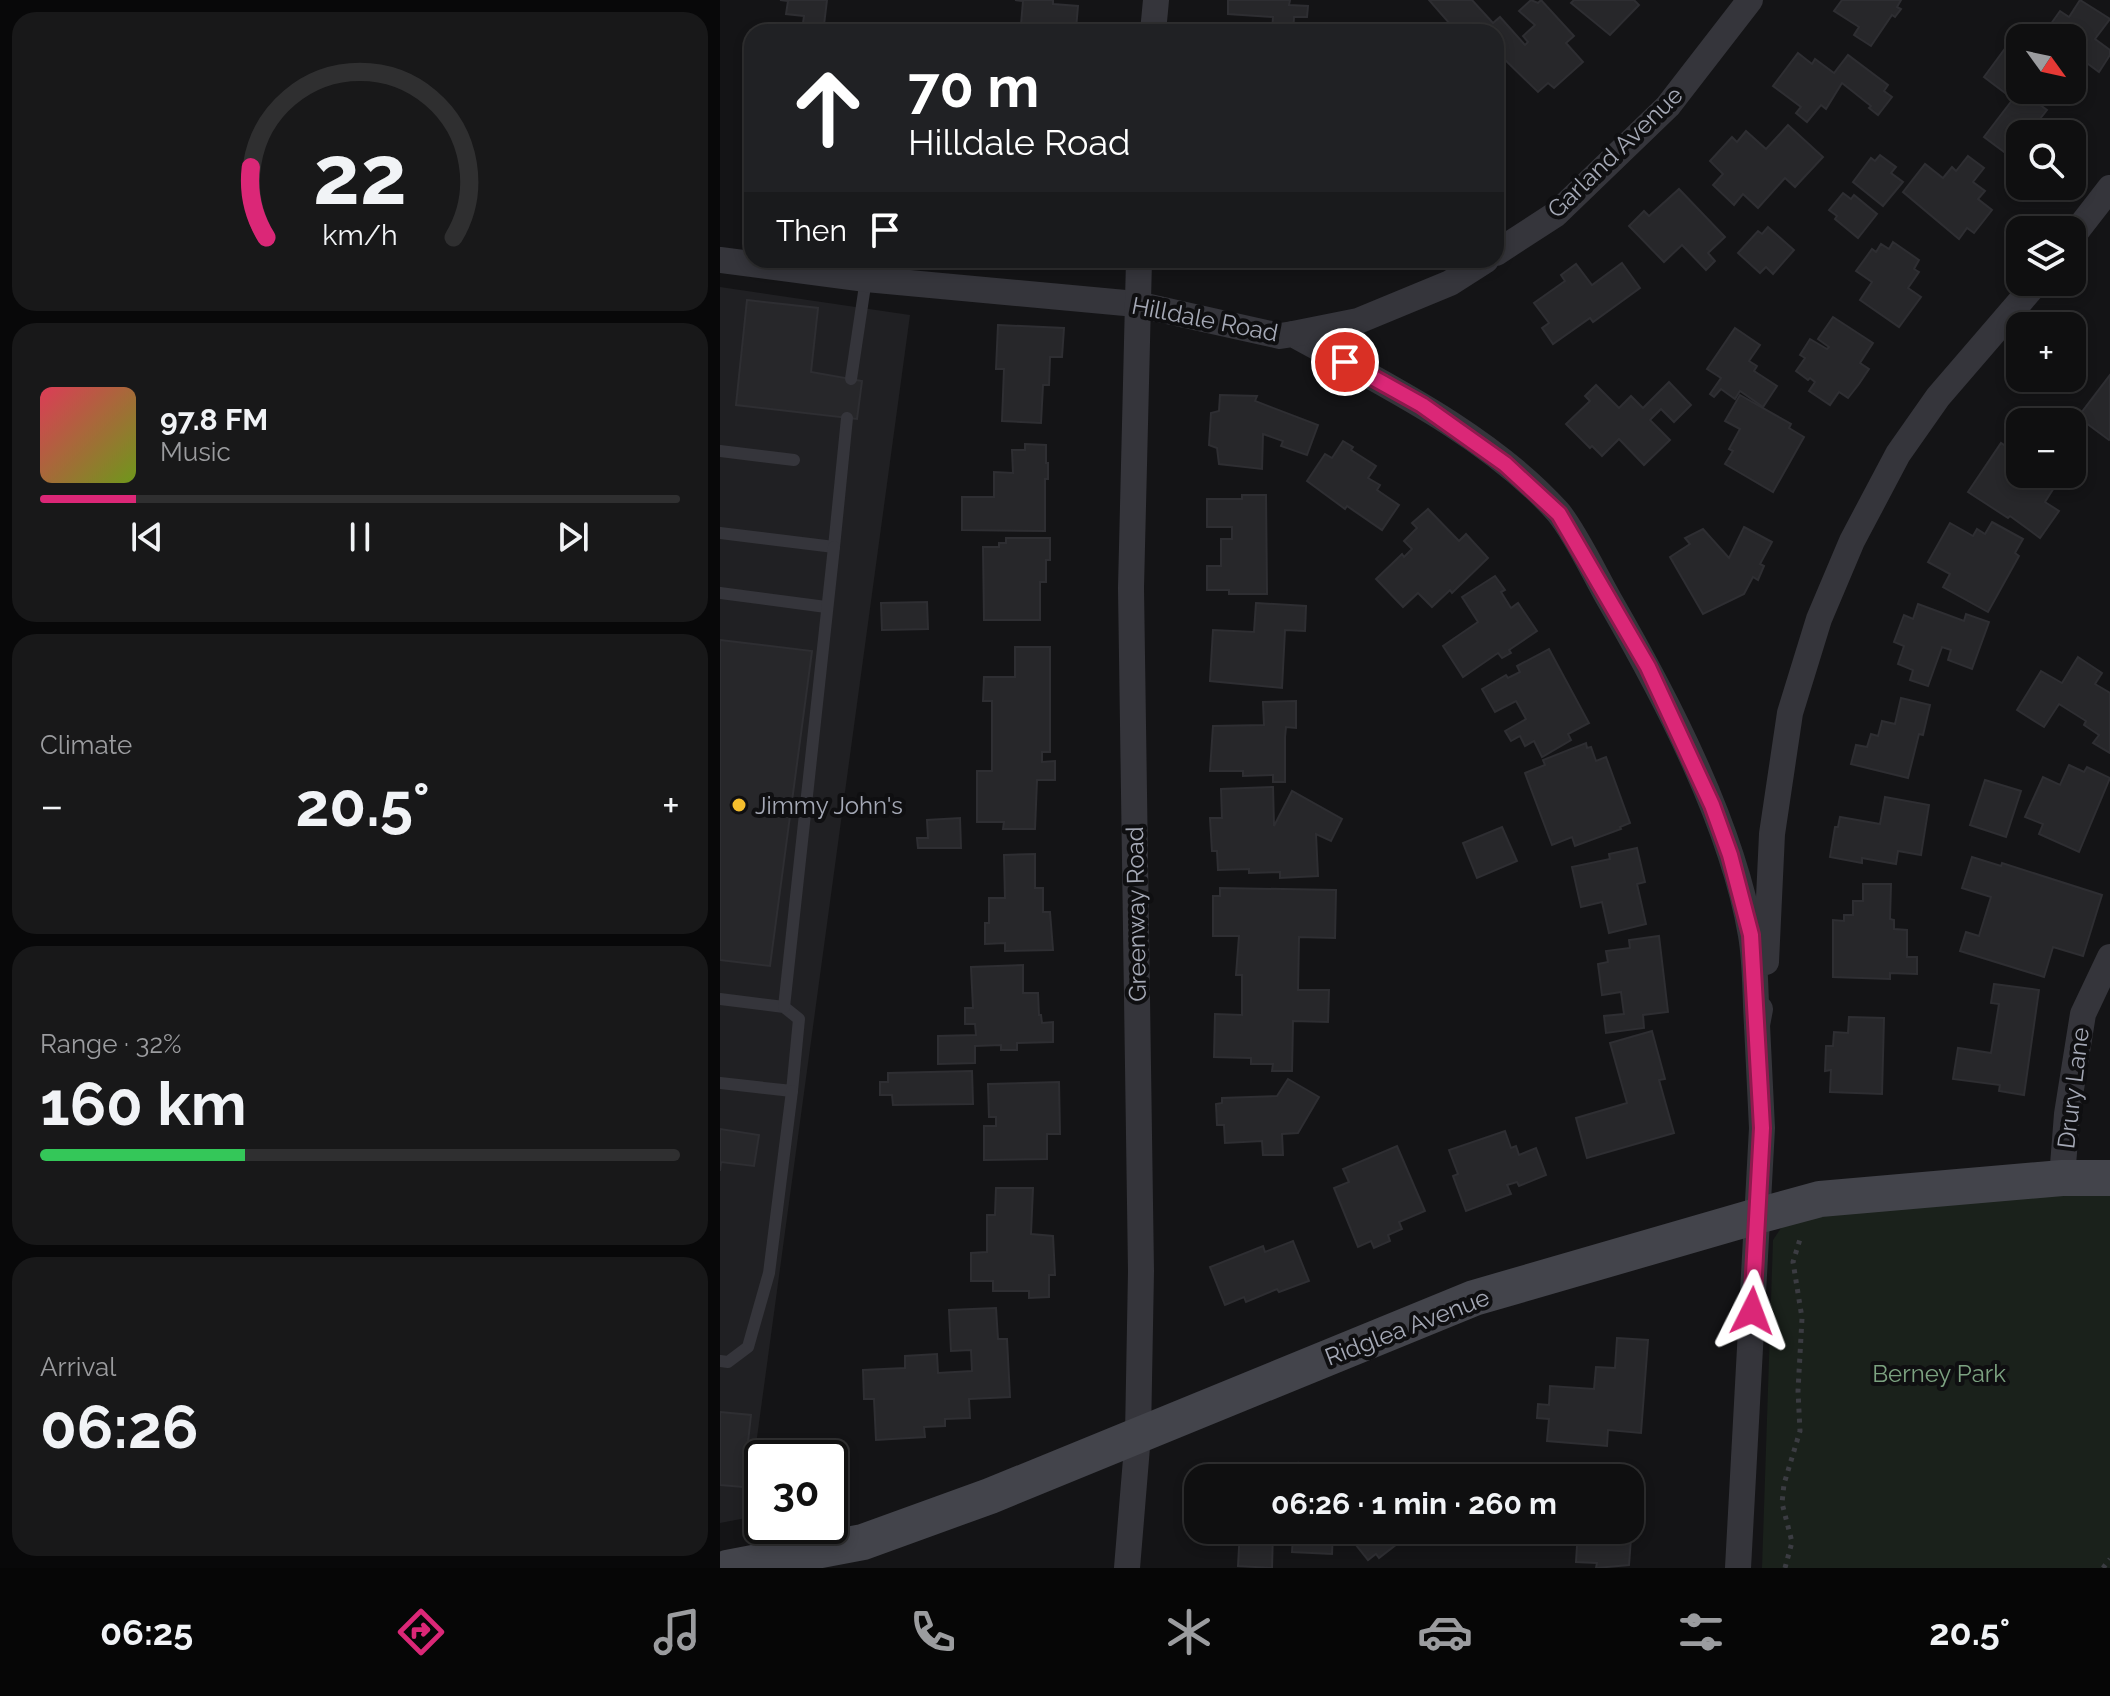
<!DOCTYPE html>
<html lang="en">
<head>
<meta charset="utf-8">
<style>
	body { margin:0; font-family:Raleway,sans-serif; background:#181819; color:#f1f3f6; height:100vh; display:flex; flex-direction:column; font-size:30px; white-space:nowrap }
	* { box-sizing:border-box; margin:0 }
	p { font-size:26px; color:#9b9c9f }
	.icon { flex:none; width:44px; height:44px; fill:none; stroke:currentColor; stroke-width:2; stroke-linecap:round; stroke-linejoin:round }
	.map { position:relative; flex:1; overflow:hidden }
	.side { display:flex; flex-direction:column; gap:12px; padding:12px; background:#080809; width:720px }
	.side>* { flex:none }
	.guide { position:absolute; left:24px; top:24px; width:760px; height:244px; border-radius:24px; box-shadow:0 4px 12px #0003,0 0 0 2px #2f2f30; background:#202124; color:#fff; overflow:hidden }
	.needle { width:52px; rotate:123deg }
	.fabs { position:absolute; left:1286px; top:24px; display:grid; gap:16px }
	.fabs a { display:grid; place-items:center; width:80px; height:80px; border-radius:16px; background:#0f0f10; box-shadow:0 4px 12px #0003,0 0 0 2px #2f2f30; font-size:40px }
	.speed { position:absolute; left:24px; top:1440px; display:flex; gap:16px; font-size:40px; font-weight:700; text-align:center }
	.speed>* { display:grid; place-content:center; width:104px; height:104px; border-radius:50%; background:#0f0f10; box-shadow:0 4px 12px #0003,0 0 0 2px #2f2f30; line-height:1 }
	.speed .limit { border:4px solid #111; border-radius:12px; background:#fff; color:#111 }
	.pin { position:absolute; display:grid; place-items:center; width:68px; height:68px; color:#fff; margin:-34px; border:4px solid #fff; border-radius:50%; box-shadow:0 2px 8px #0007 }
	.me { position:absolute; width:88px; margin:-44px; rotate:3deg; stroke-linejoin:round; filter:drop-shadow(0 0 6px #0008) }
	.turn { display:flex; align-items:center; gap:28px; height:168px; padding:0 32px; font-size:36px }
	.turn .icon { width:104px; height:104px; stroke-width:2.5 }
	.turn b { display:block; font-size:56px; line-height:68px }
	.then { display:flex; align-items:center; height:76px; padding:0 32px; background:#0003; gap:16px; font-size:30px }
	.big { font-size:60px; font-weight:700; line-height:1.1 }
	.side .card { flex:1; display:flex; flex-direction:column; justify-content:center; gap:12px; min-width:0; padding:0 28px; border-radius:24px; background:#181819 }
	.side .dial { align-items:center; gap:0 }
	.dial svg { height:208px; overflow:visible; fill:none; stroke:#2f2f30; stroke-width:7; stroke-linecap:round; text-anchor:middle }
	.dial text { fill:#f1f3f6; stroke:none }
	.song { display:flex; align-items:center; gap:24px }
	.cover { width:96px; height:96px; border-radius:12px; background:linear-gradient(135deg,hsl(350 70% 55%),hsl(80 70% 35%)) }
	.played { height:8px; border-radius:4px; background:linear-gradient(90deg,#db2777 15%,#2f2f30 15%) }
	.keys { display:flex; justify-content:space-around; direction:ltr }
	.heat { display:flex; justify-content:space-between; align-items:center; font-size:44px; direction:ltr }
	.charge { height:12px; border-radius:6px; background:linear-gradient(90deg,#34c759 32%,#2f2f30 0) }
	.trip { position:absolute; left:464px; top:1464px; width:460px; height:80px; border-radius:24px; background:#0f0f10; box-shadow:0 4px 12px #0003,0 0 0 2px #2f2f30; font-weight:700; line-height:80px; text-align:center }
	.tabs { display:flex; height:128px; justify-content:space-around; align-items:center; background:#060606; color:#9b9c9f }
	.tabs .icon { width:56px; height:56px }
	.tabs .active { color:#db2777 }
	.tabs b { font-size:36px; color:#f1f3f6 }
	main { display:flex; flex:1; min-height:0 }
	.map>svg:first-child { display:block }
	.built { fill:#202023 }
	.green { fill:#1a211b }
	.building { fill:#27272a; stroke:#2e2e32; stroke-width:2 }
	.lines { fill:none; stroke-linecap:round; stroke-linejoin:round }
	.path { stroke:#3b3c42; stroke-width:5; stroke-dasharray:4 6; stroke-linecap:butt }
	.lane { stroke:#35353b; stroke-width:12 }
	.street { stroke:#35353b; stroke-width:26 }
	.secondary { stroke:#43444b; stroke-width:36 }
	.route-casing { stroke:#8e194d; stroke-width:20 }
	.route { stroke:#db2777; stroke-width:14 }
	.poi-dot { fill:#f5be2d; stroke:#0f0f11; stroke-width:3 }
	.labels { text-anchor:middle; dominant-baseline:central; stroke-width:8; stroke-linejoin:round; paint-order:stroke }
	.street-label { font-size:24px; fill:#a5a9b6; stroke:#0f0f11 }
	.poi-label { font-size:24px; fill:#a5a9b6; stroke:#0f0f11; text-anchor:start }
	.park-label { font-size:24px; fill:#7ca281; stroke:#0f0f11 }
</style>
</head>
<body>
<main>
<section class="side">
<div class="card dial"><svg viewBox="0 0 100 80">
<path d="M14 69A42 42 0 1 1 86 69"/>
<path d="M14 69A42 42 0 0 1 8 42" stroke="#db2777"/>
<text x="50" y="56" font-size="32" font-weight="700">22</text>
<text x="50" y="72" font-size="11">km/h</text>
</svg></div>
<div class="card">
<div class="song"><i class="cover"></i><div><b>97.8 FM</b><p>Music</p></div></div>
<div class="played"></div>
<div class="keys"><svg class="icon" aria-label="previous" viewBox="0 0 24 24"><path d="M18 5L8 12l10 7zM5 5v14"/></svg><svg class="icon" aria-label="pause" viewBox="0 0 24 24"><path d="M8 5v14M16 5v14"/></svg><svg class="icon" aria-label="next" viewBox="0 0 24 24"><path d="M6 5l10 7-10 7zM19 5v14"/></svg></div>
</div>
<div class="card"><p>Climate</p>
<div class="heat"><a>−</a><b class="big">20.5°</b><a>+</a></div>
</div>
<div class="card"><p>Range · 32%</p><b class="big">160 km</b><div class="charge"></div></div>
<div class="card"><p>Arrival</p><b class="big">06:26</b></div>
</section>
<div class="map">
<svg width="1390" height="1568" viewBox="0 0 1390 1568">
	<rect width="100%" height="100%" fill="#141416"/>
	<path class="built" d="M0,287L190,315L26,1518L0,1523Z"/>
	<path class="green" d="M1390,1185V1568H1042L1053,1240L1063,1225L1088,1216Z"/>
	<g class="building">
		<path d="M60,0H107L104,25L83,23L84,16L66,14L68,1Z"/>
		<path d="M295,0H333V4L358,6L356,29L347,28V32H306V25H301L303,1Z"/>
		<path d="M508,0H570L569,5L588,6L587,17H574L573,32H552L553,17L508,14Z"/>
		<path d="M709,0H752L773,23L780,17L805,45L808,42L803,36L815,25L799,11L811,0L818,3L821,0L854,36L846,43L863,62L834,88L828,83L818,92L776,51V32H737Z"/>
		<path d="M854,0H914L919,5L890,35L851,3Z"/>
		<path d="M1122,0H1181L1177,7L1181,9L1175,17L1172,15L1151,46L1134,35L1139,27L1114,11Z"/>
		<path d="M1360,0L1390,19L1375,39L1390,50V55L1379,72L1364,61L1355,75L1352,73V38H1330L1334,33L1328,28L1340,11L1349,17Z"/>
		<path d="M1284,50L1300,62V90L1327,110L1308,134H1300V145L1291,157L1264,137L1293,99L1264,77Z"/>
		<path d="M1078,53L1092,64L1095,59L1114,73L1128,55L1168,85L1164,91L1172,97L1158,115L1149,108L1151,106L1122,83L1106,109L1101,105L1087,122L1076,113L1081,107L1053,86Z"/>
		<path d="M1068,125L1103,157L1075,187L1065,178L1038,208L1023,194L1014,205L993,185L1003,174L990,161L1012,137L1017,142L1026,131L1046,149Z"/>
		<path d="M1160,155L1176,167L1171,173L1183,182L1163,206L1133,182L1151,158L1155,161Z"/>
		<path d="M1248,156L1264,168L1253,182L1265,191L1258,199L1272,210L1254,233L1247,228L1239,239L1183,192L1205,164L1223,178L1232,167L1236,171Z"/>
		<path d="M959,189L1005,237L988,253L995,261L986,270L962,245L944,262L909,226L924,211L929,216Z"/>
		<path d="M1123,193L1131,199L1134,195L1157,214L1138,238L1115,219L1117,216L1109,210Z"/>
		<path d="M1048,227L1074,250L1053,274L1046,267L1040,273L1018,253L1038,231L1042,234Z"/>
		<path d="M1173,242L1199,260L1194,269L1199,272L1188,288L1201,297L1179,327L1140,300L1152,282L1136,271L1152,249L1156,252L1161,244L1169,249Z"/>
		<path d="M902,263L920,288L873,322L870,318L833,344L822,328L829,323L814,303L845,281L841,275L856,264L872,285Z"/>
		<path d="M27,300L98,308L91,372L142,381L137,419L16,405Z"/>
		<path d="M1113,317L1153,343L1140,363L1149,369L1139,384L1128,398L1119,392L1110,405L1089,391L1095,382L1090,378L1088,380L1076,371L1085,358L1080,355L1090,339L1107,349L1109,347L1098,339Z"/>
		<path d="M278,325L344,328L342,357H330L329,385H323L321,423L282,421L284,369H276Z"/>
		<path d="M1015,328L1040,345L1029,361L1037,366L1034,371L1057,386L1043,407L1020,391L1015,399L1001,389L994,397L990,394L1001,378L987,369Z"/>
		<path d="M1390,375V439L1389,440L1358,417Z"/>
		<path d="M949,382L971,405L954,422L941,409L930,420L950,440L924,465L899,439L882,456L872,446L870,448L846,424L870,401L865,396L876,385L899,408L911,396L923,408Z"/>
		<path d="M500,395L537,396L535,401L598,425L587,455L561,446L563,441L543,434L542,469L499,464L497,448L489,445L491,413L499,411Z"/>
		<path d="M1020,395L1071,424L1069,428L1084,437L1053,492L1005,464L1013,451L1009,449L1020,429L1005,421Z"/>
		<path d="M1300,434V474H1329L1327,477L1337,483L1325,502L1339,511L1320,538L1290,516L1288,518L1248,492L1281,443L1290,449Z"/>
		<path d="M623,441L633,447L631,450L656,466L648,478L660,485L657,490L679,505L662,530L627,506L625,509L587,481L605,454L612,458Z"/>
		<path d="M305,444L326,445V463H328V479H325V531L242,530V497H274V472L293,473L292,450H305Z"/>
		<path d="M522,495H546L547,594H509V590H487V566H501V539H512V527H487V499H522Z"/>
		<path d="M708,509L739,541L746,534L768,558L732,593L730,590L712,607L698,593L683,607L656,579L682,554L684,557L692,549L684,541L697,528L692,523Z"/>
		<path d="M1272,522L1303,539L1295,553L1299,556L1268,612L1223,587L1230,574L1208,562L1230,523L1253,536L1257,529L1265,534Z"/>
		<path d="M1024,527L1052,542L1040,564L1044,566L1038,580L1033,577L1024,594L983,614L950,557L970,544L965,538L983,529L1009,558Z"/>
		<path d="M286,538H330V560H326V582H320V620H264L263,547H279V543H286Z"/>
		<path d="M775,576L785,590L781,592L791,608L798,603L817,631L789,650L791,653L782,658L778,653L743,677L723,646L758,622L742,597Z"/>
		<path d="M207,602L208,629L162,630L161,603Z"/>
		<path d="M536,603L586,606L585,631L565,630L562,688L490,681L493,630L534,632Z"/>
		<path d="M1198,604L1244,621L1246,614L1269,622L1252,669L1228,660L1231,650L1222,647L1208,686L1190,680L1193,670L1178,664L1184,646L1174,642L1184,615L1193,619Z"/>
		<path d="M0,640L92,651L50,966L0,960Z"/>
		<path d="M295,647H330V752H322V762L335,761V780H317L315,829H283L284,822H257V771H272V701H263L264,677H295Z"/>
		<path d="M829,649L869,723L848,734L851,740L822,757L814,741L805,746L800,736L791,741L785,731L806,719L796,701L775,712L762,689L786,675L788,678L800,672L797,666Z"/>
		<path d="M1358,657L1382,673L1375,684L1390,693V753L1373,743L1379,735L1364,725L1366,721L1339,704L1324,727L1297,710L1321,671L1342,683Z"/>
		<path d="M1181,698L1210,705L1203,735L1199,734L1188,778L1131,764L1136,745L1147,747L1151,734L1158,736L1162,721L1175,724Z"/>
		<path d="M576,701V728L566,727L565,737V782H553V775L523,776V771H490L493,726L544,725L543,702Z"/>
		<path d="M866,743L867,748L871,747L876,761L886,757L910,823L900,827L901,829L855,846L852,837L832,845L805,773L825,765L823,760Z"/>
		<path d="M1349,765L1364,772L1367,767L1390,778L1359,852L1319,834L1323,824L1305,817L1323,777L1340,785Z"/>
		<path d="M1265,780L1301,791L1286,837L1250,825Z"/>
		<path d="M553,787L554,826L572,791L622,819L611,841L596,834L598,876L560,878V872L529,873V869L498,870L497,851H492L490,818H502L501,789Z"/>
		<path d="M1165,797L1209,805L1201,855L1178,851L1176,864L1142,858V863L1110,857L1115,827H1118L1120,817L1160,824Z"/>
		<path d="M240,818L241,848H198L197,838H208L207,820Z"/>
		<path d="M782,827L797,861L757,878L743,843Z"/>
		<path d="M917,848L925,882L917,884L926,924L889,933L882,902L861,907L852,867L890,859L889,854Z"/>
		<path d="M315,854V888H323V912H330L333,950L285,951V943L265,944V923H269V898H285L284,855Z"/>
		<path d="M1252,857L1281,866L1282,863L1382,895L1363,956L1333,947L1324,977L1240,951L1246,932L1259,936L1271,897L1242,888Z"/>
		<path d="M1143,884H1171L1170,919L1174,920V929L1187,930V957H1197V974L1170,973V979L1113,977V920L1124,921V915H1133V901H1143Z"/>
		<path d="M500,888L616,890L615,938L579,937L578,990H609L608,1022L573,1021L572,1071H552L553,1064H531V1058L494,1057L495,1014L522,1015V975H516L519,936H493V896H500Z"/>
		<path d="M939,936L948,1012L923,1015L924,1028L886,1033L884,1016L904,1014L901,992L882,995L878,964L888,962L886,951L910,948L909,940Z"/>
		<path d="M303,965V993H318L319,1015H321L322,1023L333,1022V1042L297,1043V1050H281V1045L255,1046V1063L218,1064V1036L256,1035L255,1024H245V1008H253L251,967Z"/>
		<path d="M1274,984L1319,990L1304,1095L1279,1091L1280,1085L1233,1079L1238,1048L1271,1053L1279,1004L1271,1003Z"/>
		<path d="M1129,1017L1164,1018L1162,1094L1110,1092L1111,1070L1105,1071L1106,1046H1113L1114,1032L1128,1033Z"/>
		<path d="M932,1031L945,1079L939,1080L954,1133L867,1158L856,1118L907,1103L890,1043Z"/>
		<path d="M252,1071L253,1104L173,1105L172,1095H160V1082H168V1073Z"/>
		<path d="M568,1079L599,1097L578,1133L562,1134L563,1155H543L542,1141L505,1143L504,1125H497L496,1104L502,1103V1098L557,1096Z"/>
		<path d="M339,1082L340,1134H327V1159L264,1160V1126H276V1117H269L268,1084Z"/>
		<path d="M0,1129L39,1135L34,1166L1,1162L0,1171Z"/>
		<path d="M785,1131L791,1148L796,1146L799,1155L816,1148L826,1175L799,1186L797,1182L787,1185L791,1194L746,1211L733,1176L738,1174L729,1150Z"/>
		<path d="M677,1146L705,1211L679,1222L682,1229L668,1235L670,1241L654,1248L651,1241L638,1247L614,1188L629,1182L623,1169Z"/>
		<path d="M276,1188H313L311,1234L333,1236L335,1275H329V1297L309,1298V1291H273V1281H251V1253L267,1252V1215H275Z"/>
		<path d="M573,1241L589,1281L559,1292L557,1289L526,1302L524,1297L505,1305L490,1267L543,1246L545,1252Z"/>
		<path d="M276,1308L278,1339H287L290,1397L249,1399L250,1418L225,1419V1426L204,1427L205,1437L156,1440L154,1399H144L143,1370L185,1368V1356L217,1354L218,1373L252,1371L251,1350L231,1351L229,1310Z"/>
		<path d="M897,1338L928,1340L921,1433L888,1430L887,1446L827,1441L829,1419L817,1418L818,1404L829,1405L830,1386L874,1389L876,1367L895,1368Z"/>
		<path d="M0,1412L31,1415L23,1487L0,1485Z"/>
		<path d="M578,1463L589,1478H557Z"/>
		<path d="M839,1469L882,1475L881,1478H837Z"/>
		<path d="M520,1530H556L553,1532L552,1568L518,1566Z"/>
		<path d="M567,1530H613L612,1554L572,1552L573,1536H567Z"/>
		<path d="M619,1530H695L659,1558L656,1554L648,1560L624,1530Z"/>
		<path d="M858,1530H892V1536L911,1538L909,1565L876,1568L877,1563L856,1562Z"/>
	</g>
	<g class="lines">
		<g class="path">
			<path d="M1065,1568L1072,1542L1062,1503L1064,1484L1080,1431L1078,1391L1082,1318L1073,1262L1081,1236"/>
			<path d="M1383,1568L1390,1559"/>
		</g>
		<g class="lane">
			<path d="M131,379L146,279"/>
			<path d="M0,451L74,460"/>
			<path d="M0,533L114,547L127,418"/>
			<path d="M0,593L106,607"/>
			<path d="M0,999L64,1007L79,1019L72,1091L0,1083"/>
			<path d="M64,1007L114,547"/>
			<path d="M0,1361L8,1362L28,1347L49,1273L72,1091"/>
		</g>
		<g class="street">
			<path d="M433,32L436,0"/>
			<path d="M1352,237L1390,188"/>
			<path d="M776,253L836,214L948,106L1030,0"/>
			<path d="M0,260L146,279L416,304L560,336L573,334C662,383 769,435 838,512C855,532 876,577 890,601C946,698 1012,824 1031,935C1036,964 1035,996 1037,1025"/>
			<path d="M573,334L638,321L730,283L766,260"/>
			<path d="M1046,962L1052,834L1070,713L1099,619L1132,541L1178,454L1218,397L1317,282"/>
			<path d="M1342,1178L1347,1114L1363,1014L1390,957"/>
			<path d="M407,1568L418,1435L421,1271L411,588L419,260"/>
			<path d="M1018,1568L1042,1128L1037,1025L1040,1009"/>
		</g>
		<path class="secondary" d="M7,1568L143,1542L270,1496L754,1298L1037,1216L1100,1199L1342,1178H1390"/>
	</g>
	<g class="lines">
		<defs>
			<path id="route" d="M625,362L702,405L785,464L839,514L928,667L992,805L1010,855L1031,935L1042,1128L1032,1311"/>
		</defs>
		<use href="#route" class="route-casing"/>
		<use href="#route" class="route"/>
	</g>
	<circle class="poi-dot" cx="19" cy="805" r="8"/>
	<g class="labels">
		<g class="street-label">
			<text transform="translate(895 152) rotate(-44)">Garland Avenue</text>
			<text transform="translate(485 319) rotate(11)">Hilldale Road</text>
			<text transform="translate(416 914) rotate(-91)">Greenway Road</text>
			<text transform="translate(1353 1088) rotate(-83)">Drury Lane</text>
			<text transform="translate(687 1327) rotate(-21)">Ridglea Avenue</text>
		</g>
		<g class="poi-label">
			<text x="35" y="805">Jimmy John's</text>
		</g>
		<g class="park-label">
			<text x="1219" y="1373">Berney Park</text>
		</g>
	</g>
</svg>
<div class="fabs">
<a><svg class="needle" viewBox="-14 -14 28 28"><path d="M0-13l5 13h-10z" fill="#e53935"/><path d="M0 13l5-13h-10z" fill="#9b9c9f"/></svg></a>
<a><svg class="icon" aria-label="search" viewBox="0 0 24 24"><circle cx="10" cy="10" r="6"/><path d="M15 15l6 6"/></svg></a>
<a><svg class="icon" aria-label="layers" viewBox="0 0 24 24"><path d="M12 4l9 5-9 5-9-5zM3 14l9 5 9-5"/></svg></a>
<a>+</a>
<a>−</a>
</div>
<div class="speed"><div class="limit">30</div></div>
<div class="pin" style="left:625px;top:362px;background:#d93025"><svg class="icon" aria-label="arrive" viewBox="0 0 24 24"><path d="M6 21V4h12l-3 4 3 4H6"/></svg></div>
<svg class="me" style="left:1032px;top:1311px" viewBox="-20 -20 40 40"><path d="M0-17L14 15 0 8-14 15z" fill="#db2777" stroke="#fff" stroke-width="4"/></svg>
<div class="trip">06:26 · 1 min · 260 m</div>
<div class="guide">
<div class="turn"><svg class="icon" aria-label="ahead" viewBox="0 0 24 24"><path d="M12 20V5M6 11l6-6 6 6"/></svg><div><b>70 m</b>Hilldale Road</div></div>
<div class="then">Then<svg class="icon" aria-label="arrive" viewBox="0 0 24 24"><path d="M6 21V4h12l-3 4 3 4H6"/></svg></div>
</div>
</div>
</main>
<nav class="tabs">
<b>06:25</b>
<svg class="icon active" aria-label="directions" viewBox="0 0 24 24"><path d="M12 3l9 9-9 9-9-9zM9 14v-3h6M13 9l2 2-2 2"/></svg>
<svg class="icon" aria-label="music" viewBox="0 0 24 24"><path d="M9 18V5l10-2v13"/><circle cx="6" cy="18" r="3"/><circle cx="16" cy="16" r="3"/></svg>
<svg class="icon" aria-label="phone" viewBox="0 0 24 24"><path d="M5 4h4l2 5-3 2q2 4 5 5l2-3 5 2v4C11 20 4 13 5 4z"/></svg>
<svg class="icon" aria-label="climate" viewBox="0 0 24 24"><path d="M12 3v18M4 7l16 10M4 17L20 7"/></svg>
<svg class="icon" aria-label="car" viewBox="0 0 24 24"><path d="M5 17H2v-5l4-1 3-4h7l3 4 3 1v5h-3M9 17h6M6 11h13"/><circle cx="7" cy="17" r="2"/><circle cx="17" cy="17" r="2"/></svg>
<svg class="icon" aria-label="filters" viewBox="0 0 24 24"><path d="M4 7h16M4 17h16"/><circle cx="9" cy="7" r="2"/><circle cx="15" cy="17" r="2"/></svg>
<b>20.5°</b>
</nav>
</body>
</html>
